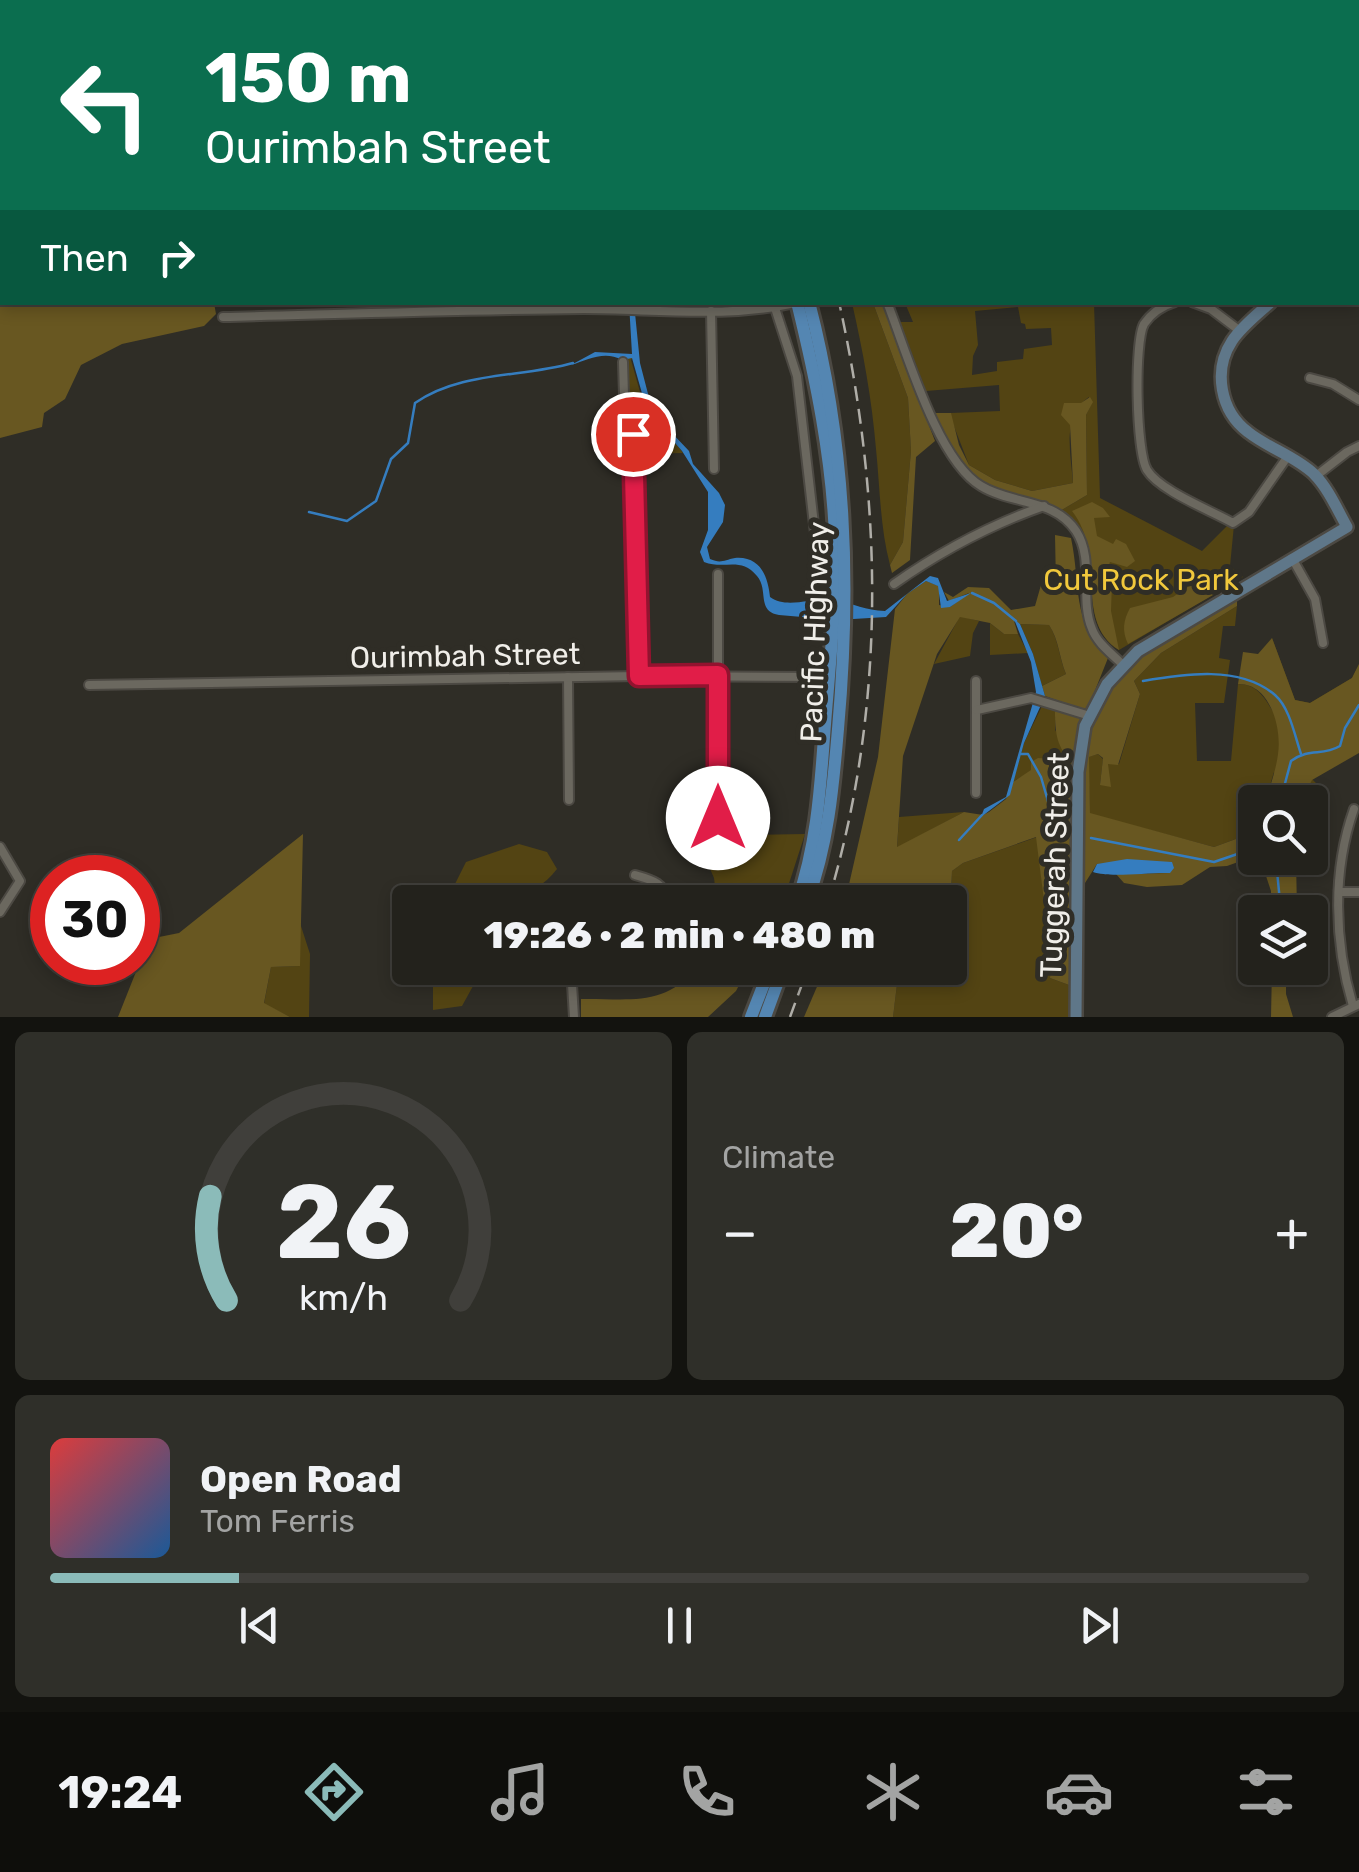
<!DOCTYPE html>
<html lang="en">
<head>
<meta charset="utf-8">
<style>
	body { margin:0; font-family:Rubik,sans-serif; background:#2f2f29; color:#f1f3f6; height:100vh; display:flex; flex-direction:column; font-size:38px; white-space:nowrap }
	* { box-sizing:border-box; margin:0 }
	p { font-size:32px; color:#a3a4a3 }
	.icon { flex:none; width:55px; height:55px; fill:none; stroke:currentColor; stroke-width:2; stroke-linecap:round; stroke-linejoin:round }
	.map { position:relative; height:1017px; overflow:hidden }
	.drawer { display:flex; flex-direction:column; gap:15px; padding:15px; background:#13130f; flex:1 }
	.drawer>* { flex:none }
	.top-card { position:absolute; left:0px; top:0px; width:1360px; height:305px; box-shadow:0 5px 15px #0003,0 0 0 2px #403f3b; background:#0b6e4f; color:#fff; overflow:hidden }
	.buttons { position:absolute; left:1238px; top:785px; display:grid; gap:20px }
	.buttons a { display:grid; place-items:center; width:90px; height:90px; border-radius:10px; background:#23221c; box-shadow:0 5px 15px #0003,0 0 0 2px #403f3b; font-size:50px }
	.speed { position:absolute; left:30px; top:855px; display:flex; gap:20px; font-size:50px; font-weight:700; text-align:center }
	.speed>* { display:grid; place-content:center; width:130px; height:130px; border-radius:50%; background:#23221c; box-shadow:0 5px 15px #0003,0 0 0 2px #403f3b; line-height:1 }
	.speed .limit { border:15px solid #d22; background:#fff; color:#111 }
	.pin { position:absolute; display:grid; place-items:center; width:85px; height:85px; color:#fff; margin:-42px; border:5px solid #fff; border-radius:50%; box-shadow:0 2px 10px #0007 }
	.me { position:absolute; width:110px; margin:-55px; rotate:0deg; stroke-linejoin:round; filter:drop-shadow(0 0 8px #0008) }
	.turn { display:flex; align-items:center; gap:35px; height:210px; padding:0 40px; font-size:45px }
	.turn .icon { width:130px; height:130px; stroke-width:2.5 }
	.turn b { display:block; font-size:70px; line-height:85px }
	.then { display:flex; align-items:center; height:95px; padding:0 40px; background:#0003; gap:20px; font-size:38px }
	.big { font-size:75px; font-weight:800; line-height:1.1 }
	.drawer .card { flex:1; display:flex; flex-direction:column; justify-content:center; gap:15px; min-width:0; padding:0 35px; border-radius:15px; background:#2f2f29 }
	.drawer .dial { align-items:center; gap:0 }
	.dial svg { height:260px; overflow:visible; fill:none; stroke:#403f3b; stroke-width:7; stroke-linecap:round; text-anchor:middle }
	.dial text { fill:#f1f3f6; stroke:none }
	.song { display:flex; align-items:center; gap:30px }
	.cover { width:120px; height:120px; border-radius:15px; background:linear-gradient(135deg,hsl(0 70% 55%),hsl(210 70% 35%)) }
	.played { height:10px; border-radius:5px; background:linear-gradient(90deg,#8bbbb9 15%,#403f3b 15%) }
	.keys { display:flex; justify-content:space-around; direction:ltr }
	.heat { display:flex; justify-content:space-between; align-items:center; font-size:55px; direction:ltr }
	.drawer .tiles { flex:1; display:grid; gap:15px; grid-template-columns:1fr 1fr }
	.card:last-child { grid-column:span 2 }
	.trip { position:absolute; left:392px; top:885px; width:575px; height:100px; border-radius:10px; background:#23221c; box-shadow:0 5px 15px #0003,0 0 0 2px #403f3b; font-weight:800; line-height:100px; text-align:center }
	.tabs { display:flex; height:160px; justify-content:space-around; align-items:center; background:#0e0e0b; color:#a3a4a3 }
	.tabs .icon { width:70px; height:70px }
	.tabs .on { color:#8bbbb9 }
	.tabs b { font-size:45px; color:#f1f3f6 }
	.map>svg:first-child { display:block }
	.green { fill:#534413; fill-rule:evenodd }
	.forest { fill:#685721 }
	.water { fill:#357dbf }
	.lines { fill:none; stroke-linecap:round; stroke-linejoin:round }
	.stream { stroke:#357dbf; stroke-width:2.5 }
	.street-casing { stroke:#4c4943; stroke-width:12 }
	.secondary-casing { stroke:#4c4943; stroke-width:16 }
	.primary-casing { stroke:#4c4943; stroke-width:18 }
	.street { stroke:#6b685f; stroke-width:8 }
	.secondary { stroke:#5f7789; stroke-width:11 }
	.primary { stroke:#5486b2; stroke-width:12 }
	.rail { stroke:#b0aea8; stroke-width:2.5; stroke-dasharray:15 8; stroke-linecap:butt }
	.route-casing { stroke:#92132f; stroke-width:25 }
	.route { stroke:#e11d48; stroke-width:18 }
	.labels { text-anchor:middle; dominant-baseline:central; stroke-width:10; stroke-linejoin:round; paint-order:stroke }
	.park-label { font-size:30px; fill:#f1c83c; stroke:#2f2d26 }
	.street-label { font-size:30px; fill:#f0eee9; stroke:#2f2d26 }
</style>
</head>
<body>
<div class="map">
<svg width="1359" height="1017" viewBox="0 0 1359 1017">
	<rect width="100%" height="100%" fill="#2f2d26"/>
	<g class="green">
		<path d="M852,303H873L908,398L911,451L903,542L890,565C880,527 880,488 876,449C872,400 863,351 852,303Z"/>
		<path d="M905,303H1094L1100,498L1202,551L1229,524L1234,525L1230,566L1243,577L1119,650C1069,618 1115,547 1060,511L1087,495L1086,415L1092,403L1089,397C1061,416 1071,454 1073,483L1032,491L995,480L969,465L950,416L951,413L1000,411L999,385L926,391L900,322H913ZM1018,307L1021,323L1025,324L1026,329L1051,328L1052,345L1024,349L1023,359L997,362V371L972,375L973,356L978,345L975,311Z"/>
		<path d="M624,356H634L631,360L642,399L683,453L641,454L639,432L627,394Z"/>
		<path d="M1237,606L1235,626H1223L1219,658L1230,660L1224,703H1195L1197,761H1231L1238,684C1258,684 1265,699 1274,713L1272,638L1295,700L1310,703L1352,678L1359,664L1312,779L1319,786L1310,812V802H1275L1274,772L1265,802H1255V832L1214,847L1090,814L1088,757L1098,754L1103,759L1100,785L1108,763L1119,764L1140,694L1134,681L1161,653Z"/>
		<path d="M960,616L979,621L973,633L970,656L934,664Z"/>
		<path d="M990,623L1004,634H1018L1028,653L990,655Z"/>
		<path d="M1020,624L1049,625C1059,640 1059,658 1066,674L1042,686L1033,654Z"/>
		<path d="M1042,706L1055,711V730L1076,758L1073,782C1046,770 1039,765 1013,782L1024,743Z"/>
		<path d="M964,812L897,848L899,817Z"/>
		<path d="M805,834L783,902H717L714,878L696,836Z"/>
		<path d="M1037,837L1045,909L1053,941L1050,978L1069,985V1017H893L899,968H950L952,871L963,863Z"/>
		<path d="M519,844L547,852L557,869C532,903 484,903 446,902L466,862Z"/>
		<path d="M300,923L310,954L309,1017H290L264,1004L271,967L299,966Z"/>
		<path d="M433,968H473L478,977L462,1006L433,1010Z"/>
	</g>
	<g class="forest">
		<path d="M0,28H2V302L214,303L216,314L204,326L122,344L81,365L65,399L44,413L42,427L0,438Z"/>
		<path d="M873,303H882L935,441L916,457L910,560L892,573L890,565L903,542L911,451L908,398Z"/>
		<path d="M1090,397L1093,402L1086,415L1087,495L1060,511C1047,501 1030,499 1015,494C965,480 955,457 935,413H951L959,445L969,465L995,480L1032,491L1073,483L1070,425L1061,415L1064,403H1081Z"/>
		<path d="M1092,502L1103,508L1110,517L1094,518L1097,536L1113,544L1116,539L1126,544L1135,561L1127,567L1110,562L1108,568L1112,582L1111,611L1119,650C1073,621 1107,555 1072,511Z"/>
		<path d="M1055,535L1071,538C1081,585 1071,621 1108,658L1088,708L1082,709L1045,696L1042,686L1066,674C1059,657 1059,640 1049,625L1020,624L1014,621L1018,634H1004L990,623L960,617L937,654L903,756L897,847L964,812L983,815L989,812L1006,799L1013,782L1031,770V762L1038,758L1053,759L1057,762L1050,771L1073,782L1069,985L1050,978L1053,941L1045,909L1036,837L963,863L952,871L950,919V902H845L878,757L895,609L907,594L926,581L939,586V605L950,607L969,593L949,601L944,592L953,597L968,587L989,588L1011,610L1035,606L1041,585L1056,586Z"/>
		<path d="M1210,572L1220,591L1128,644C1122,631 1123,621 1130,608L1173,597Z"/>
		<path d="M1237,598V606L1161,653L1134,681L1140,694L1118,765L1108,764L1111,787L1100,785L1103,758L1098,754L1089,757L1090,813L1214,847L1255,832V856L1227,866L1210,867L1182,885L1147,887L1124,883L1116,874L1169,873L1171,862L1097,864L1085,883C1083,821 1072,722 1121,675C1153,644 1198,622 1237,598Z"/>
		<path d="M1272,638L1295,700L1310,703L1352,678L1359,664V753L1312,780L1301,802H1265C1270,787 1276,770 1278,754C1282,728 1270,683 1238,684L1243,652L1258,654Z"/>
		<path d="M1055,711L1082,718L1076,758L1069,760C1056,744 1055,731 1055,711Z"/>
		<path d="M303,834L300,966L271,967L264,1003L290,1017H118L149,939L179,933Z"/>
		<path d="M1260,858H1296L1297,912H1271V891Z"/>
		<path d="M695,968H748L736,991L708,1017H581V999C625,998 666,1008 695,968Z"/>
		<path d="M825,968H899L893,1017H804Z"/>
		<path d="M1272,968H1286V994L1293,1017H1271Z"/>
	</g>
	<g class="water">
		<path d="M629,303H634L640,363L653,413L689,451L693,464L719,493L725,505L723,522L707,547L710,559C721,564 724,560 735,558C760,556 768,576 770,597C788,610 814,596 836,600C854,604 865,610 885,611L930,576L938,578L947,601L971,593L950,607L941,608L938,586L926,581L907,594L886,617L837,620L779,615C756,611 769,590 757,576C741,556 725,570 704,562L700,552L708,530V492L682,451L647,411L632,358L622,360C604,350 588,360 571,365L595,352L632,354Z"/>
		<path d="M1014,619L1020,624L1033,654L1045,696L1024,743L1010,795L981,817L984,809L1006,797L1036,692L1031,662Z"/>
		<path d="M1127,859L1172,862L1174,868L1170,873C1149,872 1110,878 1093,872L1097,864Z"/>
	</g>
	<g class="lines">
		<g class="stream">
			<path d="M1063,0L1064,2"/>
			<path d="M0,65H2"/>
			<path d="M1358,205H1359"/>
			<path d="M309,512L347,521L376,501L391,459L408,443L415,403C461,371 521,378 573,363"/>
			<path d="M1321,535L1330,530"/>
			<path d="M1271,566L1318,537"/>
			<path d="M1230,589L1268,567"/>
			<path d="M972,593L994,603L1016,621"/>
			<path d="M1143,681C1184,674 1240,665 1275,695C1290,708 1295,737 1301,754"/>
			<path d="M1021,754H1028L1041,777L1052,815L1061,820"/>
			<path d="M1280,802L1291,761C1311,747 1321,757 1340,746L1345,728L1359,705"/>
			<path d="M1091,838L1214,862L1255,848"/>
			<path d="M959,840L982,815"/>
			<path d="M1270,858L1277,871L1281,912"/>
		</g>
		<defs>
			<g id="street">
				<path d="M454,0V2"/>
				<path d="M1133,2L1137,0"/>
				<path d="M1235,2V0"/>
				<path d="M887,302C906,350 937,460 981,486C1012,505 1054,498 1076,531C1095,560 1079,599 1092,629C1097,643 1112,654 1122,664"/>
				<path d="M1175,302C1162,306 1152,312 1144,324C1134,342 1136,452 1147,470C1160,491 1210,510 1233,523L1249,512L1288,456"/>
				<path d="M1192,302L1211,309L1240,331"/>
				<path d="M775,308L797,376L816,542"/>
				<path d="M711,311L714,469"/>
				<path d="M223,317C344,314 464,310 584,309C654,309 730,319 799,302"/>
				<path d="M623,362L624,395L635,441L639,676"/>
				<path d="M1310,378L1333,384L1359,400"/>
				<path d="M1316,476L1347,452L1359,446"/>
				<path d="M1292,558L1315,599L1323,643"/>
				<path d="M718,574V818"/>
				<path d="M894,584C941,551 990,525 1044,506"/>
				<path d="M568,677L569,800"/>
				<path d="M976,681V793"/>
				<path d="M89,685L639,676L828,677"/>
				<path d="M977,710L1031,698L1090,716"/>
				<path d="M0,847L20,881L0,912"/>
				<path d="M635,875C653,880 664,883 669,902"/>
				<path d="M1339,892H1359"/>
				<path d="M485,968H486"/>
				<path d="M571,968L574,1017"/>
				<path d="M1353,1006C1334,942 1332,871 1354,809"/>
				<path d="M1332,1017L1359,1004"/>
			</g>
			<g id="secondary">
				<path d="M1193,0L1195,2"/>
				<path d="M1076,1017L1078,772L1085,726L1107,684L1138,651L1347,527C1337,509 1328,488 1314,474C1295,456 1268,448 1248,432C1220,411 1213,370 1232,341C1242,326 1258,314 1271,302"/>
			</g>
			<g id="primary">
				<path d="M667,0L668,2"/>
				<path d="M679,0L680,2"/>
				<path d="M797,302C816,379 832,458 835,537C837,604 829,670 824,737C820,794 816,847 797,902"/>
				<path d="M807,902C828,845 833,789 838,729C851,584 846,444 809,302"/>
				<path d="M751,1017L770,968"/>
				<path d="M765,1017L783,968"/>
			</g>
		</defs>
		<use href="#street" class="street-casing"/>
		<use href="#secondary" class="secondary-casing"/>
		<use href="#primary" class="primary-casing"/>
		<use href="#street" class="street"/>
		<use href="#secondary" class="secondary"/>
		<use href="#primary" class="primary"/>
		<g class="rail">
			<path d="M718,0L720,2"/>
			<path d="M828,902C887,706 883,501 839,302"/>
			<path d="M790,1017L808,968"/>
		</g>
	</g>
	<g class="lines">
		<defs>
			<path id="route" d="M633,434L639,676L718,675V818"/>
		</defs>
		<use href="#route" class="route-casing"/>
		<use href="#route" class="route"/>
	</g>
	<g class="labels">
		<g class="park-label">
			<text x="1141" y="580">Cut Rock Park</text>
		</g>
		<g class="street-label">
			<text transform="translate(815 632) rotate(-88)">Pacific Highway</text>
			<text transform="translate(465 656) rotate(-1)">Ourimbah Street</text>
			<text transform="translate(1055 865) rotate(-88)">Tuggerah Street</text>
		</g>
	</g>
</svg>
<div class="buttons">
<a><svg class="icon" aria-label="search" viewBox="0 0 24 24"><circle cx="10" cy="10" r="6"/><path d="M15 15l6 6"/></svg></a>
<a><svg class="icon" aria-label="layers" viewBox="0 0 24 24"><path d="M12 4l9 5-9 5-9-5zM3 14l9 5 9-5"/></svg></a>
</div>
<div class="speed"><div class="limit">30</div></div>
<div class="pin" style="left:633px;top:434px;background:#d93025"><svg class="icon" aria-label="arrive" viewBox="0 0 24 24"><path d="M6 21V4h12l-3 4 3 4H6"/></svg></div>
<svg class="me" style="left:718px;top:818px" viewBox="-20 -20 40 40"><circle r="19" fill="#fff"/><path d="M0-13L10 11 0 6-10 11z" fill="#e11d48"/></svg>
<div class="trip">19:26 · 2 min · 480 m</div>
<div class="top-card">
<div class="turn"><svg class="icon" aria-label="left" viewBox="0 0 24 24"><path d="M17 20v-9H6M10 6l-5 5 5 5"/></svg><div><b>150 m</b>Ourimbah Street</div></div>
<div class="then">Then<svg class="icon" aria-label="right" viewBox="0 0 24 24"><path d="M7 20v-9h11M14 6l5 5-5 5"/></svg></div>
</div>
</div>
<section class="drawer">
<div class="tiles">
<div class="card dial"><svg viewBox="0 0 100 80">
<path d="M14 69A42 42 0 1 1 86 69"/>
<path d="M14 69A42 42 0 0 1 9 37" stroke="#8bbbb9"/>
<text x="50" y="56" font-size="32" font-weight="700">26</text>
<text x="50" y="72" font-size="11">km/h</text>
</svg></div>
<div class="card"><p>Climate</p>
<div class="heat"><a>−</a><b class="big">20°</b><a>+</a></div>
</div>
<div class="card">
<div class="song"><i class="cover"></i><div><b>Open Road</b><p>Tom Ferris</p></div></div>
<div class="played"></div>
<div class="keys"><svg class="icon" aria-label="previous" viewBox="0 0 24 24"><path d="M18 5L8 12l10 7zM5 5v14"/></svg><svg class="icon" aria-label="pause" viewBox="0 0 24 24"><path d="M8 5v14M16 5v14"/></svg><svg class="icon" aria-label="next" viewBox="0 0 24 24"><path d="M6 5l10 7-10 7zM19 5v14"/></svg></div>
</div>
</div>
</section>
<nav class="tabs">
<b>19:24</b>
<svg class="icon on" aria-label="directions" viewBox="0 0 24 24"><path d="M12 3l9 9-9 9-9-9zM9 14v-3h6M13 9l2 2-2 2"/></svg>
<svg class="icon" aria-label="music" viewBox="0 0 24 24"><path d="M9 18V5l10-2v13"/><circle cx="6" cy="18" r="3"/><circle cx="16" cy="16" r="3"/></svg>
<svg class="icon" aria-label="phone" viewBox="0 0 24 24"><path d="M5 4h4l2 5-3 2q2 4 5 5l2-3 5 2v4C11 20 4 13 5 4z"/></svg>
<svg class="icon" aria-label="climate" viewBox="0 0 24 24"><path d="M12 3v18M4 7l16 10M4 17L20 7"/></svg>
<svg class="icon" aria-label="car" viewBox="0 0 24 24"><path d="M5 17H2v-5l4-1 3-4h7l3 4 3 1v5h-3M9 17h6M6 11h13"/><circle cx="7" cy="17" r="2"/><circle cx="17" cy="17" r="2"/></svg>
<svg class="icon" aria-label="filters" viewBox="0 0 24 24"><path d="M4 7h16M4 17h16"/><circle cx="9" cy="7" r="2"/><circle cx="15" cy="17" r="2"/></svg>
</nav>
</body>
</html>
